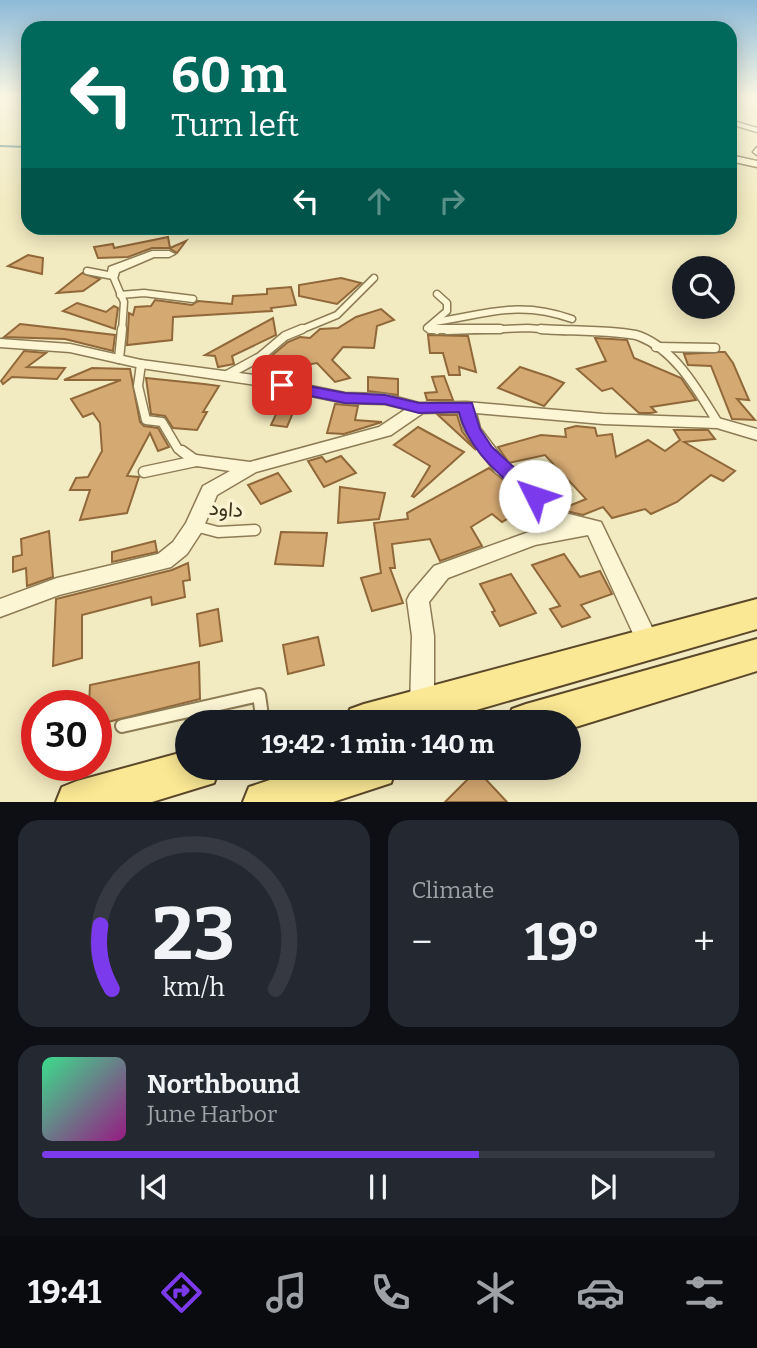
<!DOCTYPE html>
<html lang="en">
<head>
<meta charset="utf-8">
<style>
	body { margin:0; font-family:Bitter,Vazirmatn,serif; background:#242831; color:#f1f3f6; height:100vh; display:flex; flex-direction:column; font-size:26px; white-space:nowrap }
	* { box-sizing:border-box; margin:0 }
	p { font-size:23px; color:#9ea1a6 }
	.icon { flex:none; width:38px; height:38px; fill:none; stroke:currentColor; stroke-width:2; stroke-linecap:round; stroke-linejoin:round }
	.map { position:relative; height:802px; overflow:hidden }
	.drawer { display:flex; flex-direction:column; gap:18px; padding:18px; background:#0d0f14; flex:1 }
	.drawer>* { flex:none }
	.top-card { position:absolute; left:21px; top:21px; width:716px; height:214px; border-radius:21px; box-shadow:0 4px 18px #0003; background:#00695c; color:#fff; overflow:hidden }
	.buttons { position:absolute; left:672px; top:256px; display:grid; gap:14px }
	.buttons a { display:grid; place-items:center; width:63px; height:63px; border-radius:50%; background:#171b24; box-shadow:0 4px 18px #0003; font-size:35px }
	.speed { position:absolute; left:21px; top:690px; display:flex; gap:14px; font-size:35px; font-weight:700; text-align:center }
	.speed>* { display:grid; place-content:center; width:91px; height:91px; border-radius:50%; background:#171b24; box-shadow:0 4px 18px #0003; line-height:1 }
	.speed .limit { border:10px solid #d22; background:#fff; color:#111 }
	.pin { position:absolute; display:grid; place-items:center; width:60px; height:60px; color:#fff; margin:-30px; border-radius:14px; box-shadow:0 4px 10px #0006 }
	.me { position:absolute; width:77px; margin:-38px; rotate:311deg; stroke-linejoin:round; filter:drop-shadow(0 0 5px #0008) }
	.turn { display:flex; align-items:center; gap:24px; height:147px; padding:0 35px; font-size:32px }
	.turn .icon { width:91px; height:91px; stroke-width:2.5 }
	.turn b { display:block; font-size:49px; line-height:60px }
	.lanes { display:flex; align-items:center; height:66px; padding:0 35px; background:#0003; justify-content:center; gap:35px; direction:ltr }
	.lanes .off { opacity:.35 }
	.big { font-size:52px; font-weight:700; line-height:1.1 }
	.drawer .tile { flex:1; display:flex; flex-direction:column; justify-content:center; gap:10px; min-width:0; padding:0 24px; border-radius:21px; background:#242831 }
	.drawer .dial { align-items:center; gap:0 }
	.dial svg { height:182px; overflow:visible; fill:none; stroke:#363941; stroke-width:7; stroke-linecap:round; text-anchor:middle }
	.dial text { fill:#f1f3f6; stroke:none }
	.song { display:flex; align-items:center; gap:21px }
	.cover { width:84px; height:84px; border-radius:10px; background:linear-gradient(135deg,hsl(150 70% 55%),hsl(310 70% 35%)) }
	.played { height:7px; border-radius:4px; background:linear-gradient(90deg,#7c3aed 65%,#363941 65%) }
	.keys { display:flex; justify-content:space-around; direction:ltr }
	.heat { display:flex; justify-content:space-between; align-items:center; font-size:38px; direction:ltr }
	.drawer .tiles { flex:1; display:grid; gap:18px; grid-template-columns:1fr 1fr }
	.tile:last-child { grid-column:span 2 }
	.trip { position:absolute; left:175px; top:710px; width:406px; height:70px; border-radius:35px; background:#171b24; box-shadow:0 4px 18px #0003; font-weight:700; line-height:70px; text-align:center }
	.dock { display:flex; height:112px; justify-content:space-around; align-items:center; background:#090b0e; color:#9ea1a6 }
	.dock .icon { width:49px; height:49px }
	.dock .active { color:#7c3aed }
	.dock b { font-size:32px; color:#f1f3f6 }
	.map>svg:first-child { display:block }
	.lines { fill:none; stroke-linecap:round; stroke-linejoin:round }
	.stream { stroke:#69938f; stroke-width:2 }
	.building { fill:#d5a972; stroke:#906839; stroke-width:2 }
	.service-far3-casing { stroke:#8e7c56; stroke-width:9 }
	.service-far2-casing { stroke:#8e7c56; stroke-width:11 }
	.service-far1-casing { stroke:#8e7c56; stroke-width:13 }
	.service-casing { stroke:#8e7c56; stroke-width:16 }
	.minor-casing { stroke:#8e7c56; stroke-width:3 }
	.primary-casing { stroke:#5b482b; stroke-width:4 }
	.service-far3 { stroke:#fcf6d5; stroke-width:6 }
	.service-far2 { stroke:#fcf6d5; stroke-width:8 }
	.service-far1 { stroke:#fcf6d5; stroke-width:10 }
	.service { stroke:#fcf6d5; stroke-width:12 }
	.minor { fill:#fcf6d5; fill-rule:evenodd }
	.primary { fill:#fae894; fill-rule:evenodd }
	.route { fill:#7c3aed; stroke:#51269a; stroke-width:2 }
	.labels { text-anchor:middle; dominant-baseline:central; stroke-width:7; stroke-linejoin:round; paint-order:stroke }
	.near-street-label { font-size:21px; fill:#3c301c; stroke:#f9f3d1 }
</style>
</head>
<body>
<div class="map">
<svg width="757" height="802" viewBox="0 0 757 802">
	<rect width="100%" height="100%" fill="#f2eac0"/>
	<g class="lines">
		<path class="stream" d="M0,146L28,147"/>
	</g>
	<g class="building">
		<path d="M168,237L170,248L186,241L177,253L169,248H152L128,257L98,258L94,247L113,244L114,248Z"/>
		<path d="M28,255L43,258L42,274L8,266Z"/>
		<path d="M82,273L100,279L83,291L57,293Z"/>
		<path d="M341,278L361,283L337,304L299,296V285Z"/>
		<path d="M291,287L296,305L271,308L272,311L173,317L172,340L127,345L129,313L133,315L135,307L151,306L155,300L192,305L198,301L232,304L233,296L267,294V289Z"/>
		<path d="M77,303L106,312L114,306L118,308L115,329L63,311Z"/>
		<path d="M381,309L394,320L377,326L374,348L343,347L332,360L350,378L335,382L317,363L284,369L283,365L264,362L288,342L300,337L310,338L320,329L338,328L356,317Z"/>
		<path d="M273,318L276,335L232,356L234,364L218,367L215,356L205,355Z"/>
		<path d="M20,324L115,335L113,351L65,339L4,337Z"/>
		<path d="M428,335L468,336L476,372L459,367L460,375H449L443,353H430Z"/>
		<path d="M595,338L627,340L634,358L681,378L696,400L651,407L656,412L651,413H639L612,388L602,391L577,369L606,361Z"/>
		<path d="M24,351L46,353L27,367L65,368L57,379L12,377L3,384L1,381Z"/>
		<path d="M720,352H725L733,363L749,400L737,399L755,420L732,419L711,366L688,365L684,354Z"/>
		<path d="M520,367L550,377L564,383L544,406L498,388Z"/>
		<path d="M92,368L130,369L140,422L144,426L158,428L169,447L158,451L150,433L127,476L139,477L127,513L80,520L90,490H70L76,478L88,477L102,451L100,423L93,413L83,417L71,399L121,380H64Z"/>
		<path d="M444,376L453,400H427L425,393L437,392L432,377Z"/>
		<path d="M368,377L398,379V395L368,391Z"/>
		<path d="M146,378L204,384L219,386L203,412H207L197,430L173,428L165,416L151,414Z"/>
		<path d="M285,395L300,396L287,427L271,425Z"/>
		<path d="M335,404L358,406L355,420L382,422L344,434L327,433Z"/>
		<path d="M438,415H457L462,431L476,450Z"/>
		<path d="M576,426L595,428L597,436L612,434L616,457L648,440L665,451L680,440L674,430H708L715,439L684,442L735,471L723,481L711,475L677,502L651,514L645,509L612,518L603,507L583,515L566,511L564,508L586,499L545,455L509,463L498,447L541,435L566,437L565,429Z"/>
		<path d="M418,427L464,452L414,497L412,496L430,466L394,445Z"/>
		<path d="M341,456L356,473L324,487L308,461L322,457L326,462Z"/>
		<path d="M489,468L517,491L508,495L524,509L502,522L492,514L471,527L482,546L440,561L430,539L392,544L395,568H390L403,603L372,611L361,578L381,573L374,523L408,519L407,513Z"/>
		<path d="M278,473L291,491L261,504L248,485Z"/>
		<path d="M340,487L385,493L379,519L338,523Z"/>
		<path d="M49,531L53,577L27,586L26,568L13,572V557L22,555L21,539Z"/>
		<path d="M281,532L327,533L323,566L275,564Z"/>
		<path d="M155,541L157,552L112,562V552Z"/>
		<path d="M564,554L580,577L600,571L612,594L581,605L590,617L562,627L550,609L560,606L532,565Z"/>
		<path d="M188,563L190,580L183,581L185,597L152,605L151,597L82,615V658L53,666L56,599L172,570Z"/>
		<path d="M511,574L536,613L500,626L492,612L495,611L480,584Z"/>
		<path d="M218,609L222,641L200,646L197,614Z"/>
		<path d="M318,637L324,665L288,674L283,645Z"/>
		<path d="M199,662L200,699L96,725V705H89L90,685Z"/>
		<path d="M477,770L507,802H445Z"/>
	</g>
	<g class="lines">
		<defs>
			<g id="service-far3">
				<path d="M87,271L113,276L124,302L122,331"/>
				<path d="M120,295L144,293L193,299"/>
				<path d="M435,322C487,314 519,300 572,319"/>
				<path d="M298,331L337,315L374,278"/>
				<path d="M437,331L427,328L447,311V303L437,294"/>
				<path d="M447,331L528,328L565,331"/>
			</g>
			<g id="service-far2">
				<path d="M430,329H500"/>
				<path d="M541,329C563,331 620,330 639,336C676,350 698,391 718,423"/>
				<path d="M656,347L715,348"/>
				<path d="M119,359L122,329"/>
				<path d="M141,364L138,386L146,420L162,422L178,449L184,453"/>
				<path d="M225,376L260,357L285,336L302,329"/>
			</g>
			<g id="service-far1">
				<path d="M182,451L196,461"/>
				<path d="M144,472L196,461"/>
				<path d="M195,526L218,532L255,530"/>
			</g>
			<path id="service" d="M122,726L259,695L263,723"/>
			<g id="minor">
				<path d="M730,120L757,128V132L730,124Z"/>
				<path d="M757,147V155L753,152Z"/>
				<path d="M730,155L757,161V167L730,161Z"/>
				<path d="M152,251H169L175,254L169,257H154L119,272L117,279L113,280L107,276L109,267Z"/>
				<path d="M0,339L70,344L141,360L262,376L345,393L385,394L419,403L466,402L603,414L718,418L757,429V440L717,428L603,424L476,413L480,428L508,465L527,475L565,513L601,522L660,644L657,651L649,654L641,651L588,535L535,545L448,578L429,602L434,636V707L431,715L422,719L413,715L410,707L412,636L407,600L410,594L434,566L526,533L558,526L552,524L515,485L496,473L464,429L459,412L423,413L391,435L256,472L217,495L202,531L187,554L171,567L59,595L0,617V599L57,578L158,554L173,542L186,523L203,486L230,471L190,465L187,461L190,457L196,455L250,462L379,427L406,409L385,404L345,403L262,386L141,368L70,352L0,347Z"/>
			</g>
			<g id="primary">
				<path d="M757,599V629L431,723H345L350,709L364,704Z"/>
				<path d="M757,639V671L569,729V723H507L512,709L526,704Z"/>
				<path d="M187,751V768H219L214,783L152,802H56L62,787L77,781Z"/>
				<path d="M306,768H396L391,783L333,802H243L249,787Z"/>
			</g>
		</defs>
		<use href="#service-far3" class="service-far3-casing"/>
		<use href="#service-far2" class="service-far2-casing"/>
		<use href="#service-far1" class="service-far1-casing"/>
		<use href="#service" class="service-casing"/>
		<use href="#minor" class="minor-casing"/>
		<use href="#primary" class="primary-casing"/>
		<use href="#service-far3" class="service-far3"/>
		<use href="#service-far2" class="service-far2"/>
		<use href="#service-far1" class="service-far1"/>
		<use href="#service" class="service"/>
		<use href="#minor" class="minor"/>
		<use href="#primary" class="primary"/>
	</g>
	<linearGradient id="sky" x2="0" y2="1"><stop stop-color="#8dbad8"/><stop offset="0.46" stop-color="#f9f6e3"/><stop offset="1" stop-color="#f9f6e3" stop-opacity="0"/></linearGradient>
	<rect width="757" height="207" fill="url(#sky)"/>
	<path class="route" d="M282,381L345,393L385,395L419,403H472L480,429L492,447L545,496L535,503L529,501C500,474 469,452 459,412L419,413L385,404L345,403L277,389V382Z"/>
	<g class="labels">
		<g class="near-street-label">
			<text transform="translate(226 509) rotate(4)">داود</text>
		</g>
	</g>
</svg>
<div class="buttons">
<a><svg class="icon" aria-label="search" viewBox="0 0 24 24"><circle cx="10" cy="10" r="6"/><path d="M15 15l6 6"/></svg></a>
</div>
<div class="speed"><div class="limit">30</div></div>
<div class="pin" style="left:282px;top:385px;background:#d93025"><svg class="icon" aria-label="arrive" viewBox="0 0 24 24"><path d="M6 21V4h12l-3 4 3 4H6"/></svg></div>
<svg class="me" style="left:535px;top:496px" viewBox="-20 -20 40 40"><circle r="19" fill="#fff"/><path d="M0-13L10 11 0 6-10 11z" fill="#7c3aed"/></svg>
<div class="trip">19:42 · 1 min · 140 m</div>
<div class="top-card">
<div class="turn"><svg class="icon" aria-label="left" viewBox="0 0 24 24"><path d="M17 20v-9H6M10 6l-5 5 5 5"/></svg><div><b>60 m</b>Turn left</div></div>
<div class="lanes"><svg class="icon" aria-label="left" viewBox="0 0 24 24"><path d="M17 20v-9H6M10 6l-5 5 5 5"/></svg><svg class="icon off" aria-label="ahead" viewBox="0 0 24 24"><path d="M12 20V5M6 11l6-6 6 6"/></svg><svg class="icon off" aria-label="right" viewBox="0 0 24 24"><path d="M7 20v-9h11M14 6l5 5-5 5"/></svg></div>
</div>
</div>
<section class="drawer">
<div class="tiles">
<div class="tile dial"><svg viewBox="0 0 100 80">
<path d="M14 69A42 42 0 1 1 86 69"/>
<path d="M14 69A42 42 0 0 1 9 41" stroke="#7c3aed"/>
<text x="50" y="56" font-size="32" font-weight="700">23</text>
<text x="50" y="72" font-size="11">km/h</text>
</svg></div>
<div class="tile"><p>Climate</p>
<div class="heat"><a>−</a><b class="big">19°</b><a>+</a></div>
</div>
<div class="tile">
<div class="song"><i class="cover"></i><div><b>Northbound</b><p>June Harbor</p></div></div>
<div class="played"></div>
<div class="keys"><svg class="icon" aria-label="previous" viewBox="0 0 24 24"><path d="M18 5L8 12l10 7zM5 5v14"/></svg><svg class="icon" aria-label="pause" viewBox="0 0 24 24"><path d="M8 5v14M16 5v14"/></svg><svg class="icon" aria-label="next" viewBox="0 0 24 24"><path d="M6 5l10 7-10 7zM19 5v14"/></svg></div>
</div>
</div>
</section>
<nav class="dock">
<b>19:41</b>
<svg class="icon active" aria-label="directions" viewBox="0 0 24 24"><path d="M12 3l9 9-9 9-9-9zM9 14v-3h6M13 9l2 2-2 2"/></svg>
<svg class="icon" aria-label="music" viewBox="0 0 24 24"><path d="M9 18V5l10-2v13"/><circle cx="6" cy="18" r="3"/><circle cx="16" cy="16" r="3"/></svg>
<svg class="icon" aria-label="phone" viewBox="0 0 24 24"><path d="M5 4h4l2 5-3 2q2 4 5 5l2-3 5 2v4C11 20 4 13 5 4z"/></svg>
<svg class="icon" aria-label="climate" viewBox="0 0 24 24"><path d="M12 3v18M4 7l16 10M4 17L20 7"/></svg>
<svg class="icon" aria-label="car" viewBox="0 0 24 24"><path d="M5 17H2v-5l4-1 3-4h7l3 4 3 1v5h-3M9 17h6M6 11h13"/><circle cx="7" cy="17" r="2"/><circle cx="17" cy="17" r="2"/></svg>
<svg class="icon" aria-label="filters" viewBox="0 0 24 24"><path d="M4 7h16M4 17h16"/><circle cx="9" cy="7" r="2"/><circle cx="15" cy="17" r="2"/></svg>
</nav>
</body>
</html>
